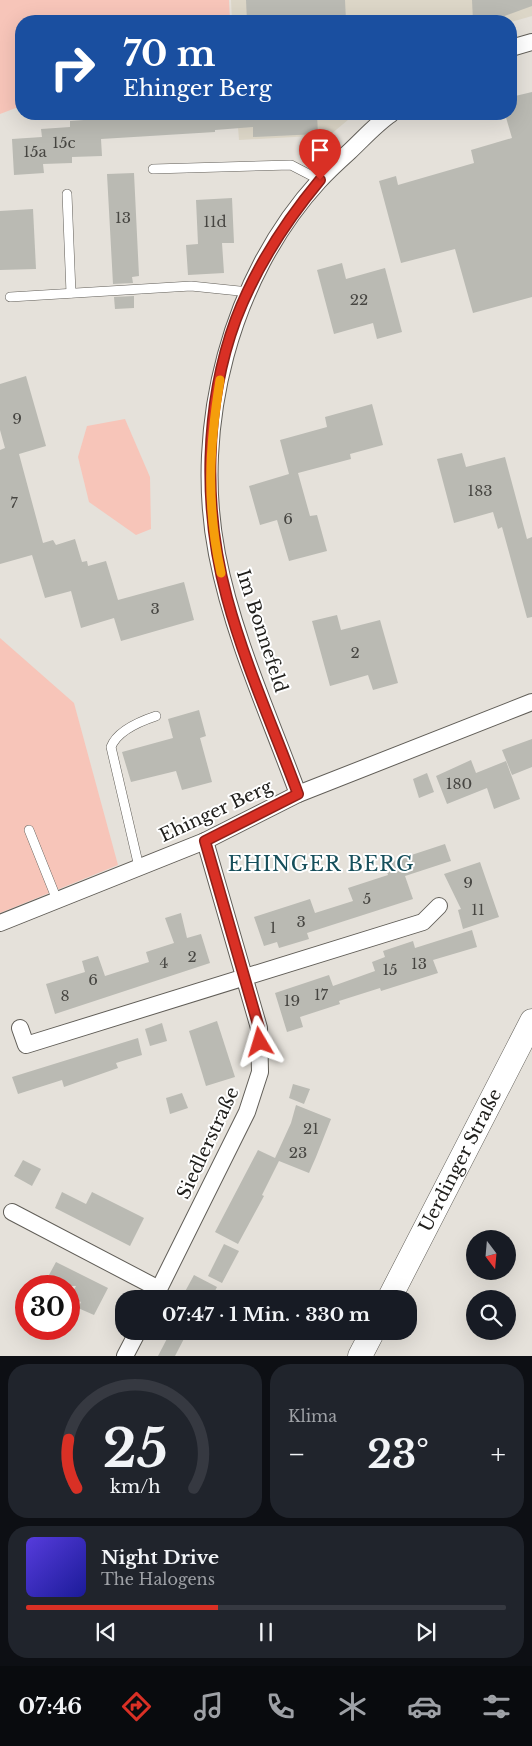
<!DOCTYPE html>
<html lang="de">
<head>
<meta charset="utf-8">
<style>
	body { margin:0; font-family:"Libre Baskerville",serif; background:#20242c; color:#f1f3f6; height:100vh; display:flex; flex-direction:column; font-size:19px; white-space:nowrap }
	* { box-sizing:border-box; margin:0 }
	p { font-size:16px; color:#9ea1a6 }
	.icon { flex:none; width:28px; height:28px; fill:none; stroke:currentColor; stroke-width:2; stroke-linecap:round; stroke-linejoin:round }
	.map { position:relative; height:1356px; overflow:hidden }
	.details { display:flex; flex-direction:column; gap:8px; padding:8px; background:#0d0f14; flex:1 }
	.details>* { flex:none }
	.guide { position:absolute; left:15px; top:15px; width:502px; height:105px; border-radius:20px; box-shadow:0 5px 20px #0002; background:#1a4fa0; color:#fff; overflow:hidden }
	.needle { width:32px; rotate:164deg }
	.buttons { position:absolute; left:466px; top:1230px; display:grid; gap:10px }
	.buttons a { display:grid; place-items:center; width:50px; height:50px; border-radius:50%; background:#171b24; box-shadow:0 5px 20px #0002; font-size:25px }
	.speed { position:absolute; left:15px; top:1275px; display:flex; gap:10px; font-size:25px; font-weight:700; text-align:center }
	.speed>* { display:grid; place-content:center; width:65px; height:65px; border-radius:50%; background:#171b24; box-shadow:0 5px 20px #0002; line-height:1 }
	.speed .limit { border:8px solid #d22; background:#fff; color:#111 }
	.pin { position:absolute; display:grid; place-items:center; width:42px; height:42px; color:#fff; margin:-51px -21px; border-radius:50% 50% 50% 0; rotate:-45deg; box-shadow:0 0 5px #0007 }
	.pin .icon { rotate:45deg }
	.me { position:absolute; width:55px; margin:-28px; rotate:353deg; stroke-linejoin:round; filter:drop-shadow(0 0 4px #0008) }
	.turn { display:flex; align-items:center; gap:18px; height:105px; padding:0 25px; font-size:22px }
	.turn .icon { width:65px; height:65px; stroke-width:2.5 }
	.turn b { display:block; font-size:35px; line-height:42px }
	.big { font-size:38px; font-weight:700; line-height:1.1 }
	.details .widget { flex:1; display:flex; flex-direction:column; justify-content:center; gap:8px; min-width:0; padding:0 18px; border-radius:20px; background:#20242c }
	.details .dial { align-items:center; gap:0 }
	.dial svg { height:130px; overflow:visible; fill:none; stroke:#363941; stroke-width:7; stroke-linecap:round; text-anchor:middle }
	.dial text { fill:#f1f3f6; stroke:none }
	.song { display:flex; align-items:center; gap:15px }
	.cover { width:60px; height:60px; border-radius:8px; background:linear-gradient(135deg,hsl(250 70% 55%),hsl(240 70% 35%)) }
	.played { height:5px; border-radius:2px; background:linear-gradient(90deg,#d93025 40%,#363941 40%) }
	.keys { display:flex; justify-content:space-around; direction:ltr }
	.heat { display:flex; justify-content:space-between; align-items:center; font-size:28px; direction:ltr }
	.details .tiles { flex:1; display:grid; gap:8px; grid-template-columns:1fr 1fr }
	.widget:last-child { grid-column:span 2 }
	.trip { position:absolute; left:115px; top:1290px; width:302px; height:50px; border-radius:20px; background:#171b24; box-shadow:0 5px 20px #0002; font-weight:700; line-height:50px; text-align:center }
	.menu { display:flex; height:80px; justify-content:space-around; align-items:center; background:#090b0e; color:#9ea1a6 }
	.menu .icon { width:35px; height:35px }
	.menu .active { color:#d93025 }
	.menu b { font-size:22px; color:#f1f3f6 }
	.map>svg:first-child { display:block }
	.built { fill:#dcd6c7 }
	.green { fill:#f7c5b9 }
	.building { fill:#babab3 }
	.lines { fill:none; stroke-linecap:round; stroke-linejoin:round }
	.service-casing { stroke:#615e58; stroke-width:10 }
	.minor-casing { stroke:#615e58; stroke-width:18 }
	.secondary-casing { stroke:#615e58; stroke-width:25 }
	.service { stroke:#fff; stroke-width:9 }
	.minor { stroke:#fff; stroke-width:16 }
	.secondary { stroke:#fff; stroke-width:24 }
	.route-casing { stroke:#8d1f18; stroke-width:12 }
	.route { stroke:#d93025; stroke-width:9 }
	.slow { stroke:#f59e0b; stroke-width:9 }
	.labels { text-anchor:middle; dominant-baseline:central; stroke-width:4; stroke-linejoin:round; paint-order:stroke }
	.number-label { font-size:15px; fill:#474642 }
	.street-label { font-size:18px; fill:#21201d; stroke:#fff }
	.quarter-label { font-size:20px; letter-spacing:1px; fill:#164f5b; stroke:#fff }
</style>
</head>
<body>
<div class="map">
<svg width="532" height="1356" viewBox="0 0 532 1356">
	<rect width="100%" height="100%" fill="#e5e1da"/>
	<g class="built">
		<path d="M231,0H532V16L511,22L232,21Z"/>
		<path d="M237,114H355L330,135L239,140Z"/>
	</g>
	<g class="green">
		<path d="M0,0H229L230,21H21V106L0,114Z"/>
		<path d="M125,419L150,477L151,529L136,535L89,502L78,457L87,426Z"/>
		<path d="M0,638L74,703L118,865L0,913Z"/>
	</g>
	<g class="building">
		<path d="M246,0H345L346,21H247Z"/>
		<path d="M472,0H532V6L491,21H473Z"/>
		<path d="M532,92V297L473,313L455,249L401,263L379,181L396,176L398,185L474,163L471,150L512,138L505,114H511V97Z"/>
		<path d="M125,114H317L318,134L253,137V127L215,130V132L101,139L102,156L72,157V163L43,164L44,173L14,175L12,139L42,137L41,129L70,127V121L125,117Z"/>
		<path d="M134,173L139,276L132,277L133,283L113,284L107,174Z"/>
		<path d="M232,198L234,243H222L224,273L188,275L186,245L198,244L196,200Z"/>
		<path d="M33,209L36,269L0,270V211Z"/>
		<path d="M342,263L346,279L385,268L402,332L377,339L373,323L334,334L317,270Z"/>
		<path d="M134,296V308L115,309L114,297Z"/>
		<path d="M26,376L46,446L19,454L43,543L53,540L56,545L75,539L82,562L87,561L88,566L106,561L118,600L184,582L194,620L121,641L114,618L81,628L71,591L45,598L32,555L0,564V450L5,448L0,430V384Z"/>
		<path d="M372,404L383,445L350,454L351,459L298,473L310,516L317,515L327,551L289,561L277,520L260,525L249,486L289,474L280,440L327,427L325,417Z"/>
		<path d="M462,453L466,467L505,457L527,539L532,537V617L527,618L502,527L498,529L493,512L454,523L437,459Z"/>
		<path d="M337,615L341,630L380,620L398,683L373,690L368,675L330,686L312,621Z"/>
		<path d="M199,710L206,736L200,738L212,782L182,790L176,771L131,782L122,752L173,738L168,719Z"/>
		<path d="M532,739V767L512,775L502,750Z"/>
		<path d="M471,760L476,773L506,761L520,799L494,809L487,788L447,804L436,776Z"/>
		<path d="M427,773L434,792L419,798L413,779Z"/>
		<path d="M445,844L451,861L405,876L413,899L307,933L309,939L279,948L277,942L264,946L254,917L310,899L315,913L353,901L348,888L388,875L384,864Z"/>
		<path d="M480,862L499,917L463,929L458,910L461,909L444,874Z"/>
		<path d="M181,913L187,938L201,934L210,963L55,1014L46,984L85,972L82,961L98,956L105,976L149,962L146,952L174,943L165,918Z"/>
		<path d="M472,930L477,947L433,960L438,973L381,991L380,988L339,1001L340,1004L300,1017L303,1027L287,1032L275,993L329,975L333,986L375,971L372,962L385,957L383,951L413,941L415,948Z"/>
		<path d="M217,1021L235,1077L206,1086L189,1031Z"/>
		<path d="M162,1023L167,1041L150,1046L145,1029Z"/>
		<path d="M138,1038L142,1055L116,1063L118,1068L64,1087L62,1080L18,1094L12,1077Z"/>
		<path d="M293,1084L310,1089L304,1104L289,1098Z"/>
		<path d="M182,1093L188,1108L170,1114L166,1098Z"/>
		<path d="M296,1105L331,1119L316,1157L309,1173L279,1161L262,1195L264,1196L238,1244L215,1232L258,1150L275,1158L291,1123Z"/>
		<path d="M23,1160L41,1169L32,1186L14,1176Z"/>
		<path d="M62,1192L86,1204L92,1192L144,1218L130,1246L55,1208Z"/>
		<path d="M224,1244L239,1251L222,1283L208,1276Z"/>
		<path d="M56,1262L108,1288L94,1315L78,1308L81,1302L70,1297L76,1286H43Z"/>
		<path d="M194,1275L217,1287L211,1299H181Z"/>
		<path d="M171,1331H188L175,1356H158Z"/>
	</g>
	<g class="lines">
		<defs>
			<g id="service">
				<path d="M153,169L291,165L320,180"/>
				<path d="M67,194L71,293"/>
				<path d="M10,297L191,286L249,292"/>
				<path d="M29,830L57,900"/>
				<path d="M139,867L111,747C117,731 141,721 156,716"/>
			</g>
			<g id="minor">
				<path d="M511,48L532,42"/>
				<path d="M298,794C269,715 233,637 217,554C192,426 231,277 319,181C329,170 339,161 349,152C363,139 376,124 391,114"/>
				<path d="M0,923L205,841L298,794L532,702"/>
				<path d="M20,1028L26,1045L423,922L439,906"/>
				<path d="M12,1212L159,1289"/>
				<path d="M154,1299L247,1112L260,1072L259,1028L205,841"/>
				<path d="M125,1356L138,1331"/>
			</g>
			<g id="secondary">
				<path id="s1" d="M389,1299L532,1021"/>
				<path d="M360,1356L373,1331"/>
			</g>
		</defs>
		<use href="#service" class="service-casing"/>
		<use href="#minor" class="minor-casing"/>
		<use href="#secondary" class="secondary-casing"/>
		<use href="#service" class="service"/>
		<use href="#minor" class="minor"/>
		<use href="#secondary" class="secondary"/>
	</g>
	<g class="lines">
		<defs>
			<path id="route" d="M260,1042L259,1028L205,841L298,794C274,729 245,665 227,598C203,510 204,405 236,319C255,269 286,221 320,180"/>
		</defs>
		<use href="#route" class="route-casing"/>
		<use href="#route" class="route"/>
		<path class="slow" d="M220,380C209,448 206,505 221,573"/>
	</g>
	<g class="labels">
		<g class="number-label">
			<text x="64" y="142">15c</text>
			<text x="35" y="151">15a</text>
			<text x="123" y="217">13</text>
			<text x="215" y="221">11d</text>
			<text x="359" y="299">22</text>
			<text x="17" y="418">9</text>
			<text x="480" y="490">183</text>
			<text x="14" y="502">7</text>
			<text x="288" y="518">6</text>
			<text x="155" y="608">3</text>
			<text x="355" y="652">2</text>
			<text x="459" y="783">180</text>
			<text x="468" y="882">9</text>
			<text x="367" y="898">5</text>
			<text x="478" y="909">11</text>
			<text x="301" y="921">3</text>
			<text x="273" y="927">1</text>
			<text x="192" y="956">2</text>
			<text x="164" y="962">4</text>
			<text x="419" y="963">13</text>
			<text x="390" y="969">15</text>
			<text x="93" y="979">6</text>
			<text x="321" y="994">17</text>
			<text x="65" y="995">8</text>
			<text x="292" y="1000">19</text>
			<text x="311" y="1128">21</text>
			<text x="298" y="1152">23</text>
		</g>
		<g class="street-label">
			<text transform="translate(262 631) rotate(72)">Im Bonnefeld</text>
			<text transform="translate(216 811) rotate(-25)">Ehinger Berg</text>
			<text transform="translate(208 1143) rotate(-65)">Siedlerstraße</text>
			<text stroke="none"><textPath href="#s1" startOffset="156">Uerdinger Straße</textPath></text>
		</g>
		<g class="quarter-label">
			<text x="321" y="864">EHINGER BERG</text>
		</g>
	</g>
</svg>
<div class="buttons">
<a><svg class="needle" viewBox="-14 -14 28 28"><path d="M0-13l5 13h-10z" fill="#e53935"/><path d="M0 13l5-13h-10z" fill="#9ea1a6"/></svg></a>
<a><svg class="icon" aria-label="search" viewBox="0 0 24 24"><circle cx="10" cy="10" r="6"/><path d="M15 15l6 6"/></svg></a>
</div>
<div class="speed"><div class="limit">30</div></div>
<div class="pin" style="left:320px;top:180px;background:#d93025"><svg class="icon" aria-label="arrive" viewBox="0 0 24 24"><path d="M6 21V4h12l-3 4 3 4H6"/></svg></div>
<svg class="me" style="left:260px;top:1042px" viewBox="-20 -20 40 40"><path d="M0-17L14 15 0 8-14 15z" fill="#d93025" stroke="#fff" stroke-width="4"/></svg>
<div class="trip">07:47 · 1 Min. · 330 m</div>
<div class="guide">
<div class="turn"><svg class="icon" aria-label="right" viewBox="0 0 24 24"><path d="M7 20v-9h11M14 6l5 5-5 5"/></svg><div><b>70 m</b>Ehinger Berg</div></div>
</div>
</div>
<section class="details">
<div class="tiles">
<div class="widget dial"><svg viewBox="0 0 100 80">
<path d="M14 69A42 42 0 1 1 86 69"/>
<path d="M14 69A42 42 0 0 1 9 39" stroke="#d93025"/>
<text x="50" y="56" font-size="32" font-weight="700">25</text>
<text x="50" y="72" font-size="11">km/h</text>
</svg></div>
<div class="widget"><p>Klima</p>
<div class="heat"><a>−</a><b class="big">23°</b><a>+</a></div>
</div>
<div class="widget">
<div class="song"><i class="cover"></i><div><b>Night Drive</b><p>The Halogens</p></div></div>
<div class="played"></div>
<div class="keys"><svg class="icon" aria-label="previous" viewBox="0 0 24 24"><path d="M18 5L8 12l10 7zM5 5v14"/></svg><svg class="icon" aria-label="pause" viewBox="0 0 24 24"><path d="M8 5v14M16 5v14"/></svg><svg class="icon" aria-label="next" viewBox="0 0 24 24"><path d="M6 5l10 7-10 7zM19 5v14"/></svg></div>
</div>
</div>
</section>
<nav class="menu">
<b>07:46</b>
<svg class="icon active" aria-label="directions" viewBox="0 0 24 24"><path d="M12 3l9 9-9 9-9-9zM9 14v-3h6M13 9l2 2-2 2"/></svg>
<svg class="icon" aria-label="music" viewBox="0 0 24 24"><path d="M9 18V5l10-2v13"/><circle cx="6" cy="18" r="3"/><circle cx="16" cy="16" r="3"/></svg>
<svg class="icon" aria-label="phone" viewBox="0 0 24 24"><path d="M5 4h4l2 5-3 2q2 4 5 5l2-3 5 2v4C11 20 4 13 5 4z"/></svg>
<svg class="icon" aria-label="climate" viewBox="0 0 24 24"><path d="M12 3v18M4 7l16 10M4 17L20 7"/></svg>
<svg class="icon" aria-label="car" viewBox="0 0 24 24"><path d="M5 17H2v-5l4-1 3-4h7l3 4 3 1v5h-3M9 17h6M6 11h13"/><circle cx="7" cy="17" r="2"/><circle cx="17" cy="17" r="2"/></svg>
<svg class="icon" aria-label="filters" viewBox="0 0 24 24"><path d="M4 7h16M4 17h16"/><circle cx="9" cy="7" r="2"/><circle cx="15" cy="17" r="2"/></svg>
</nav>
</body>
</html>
